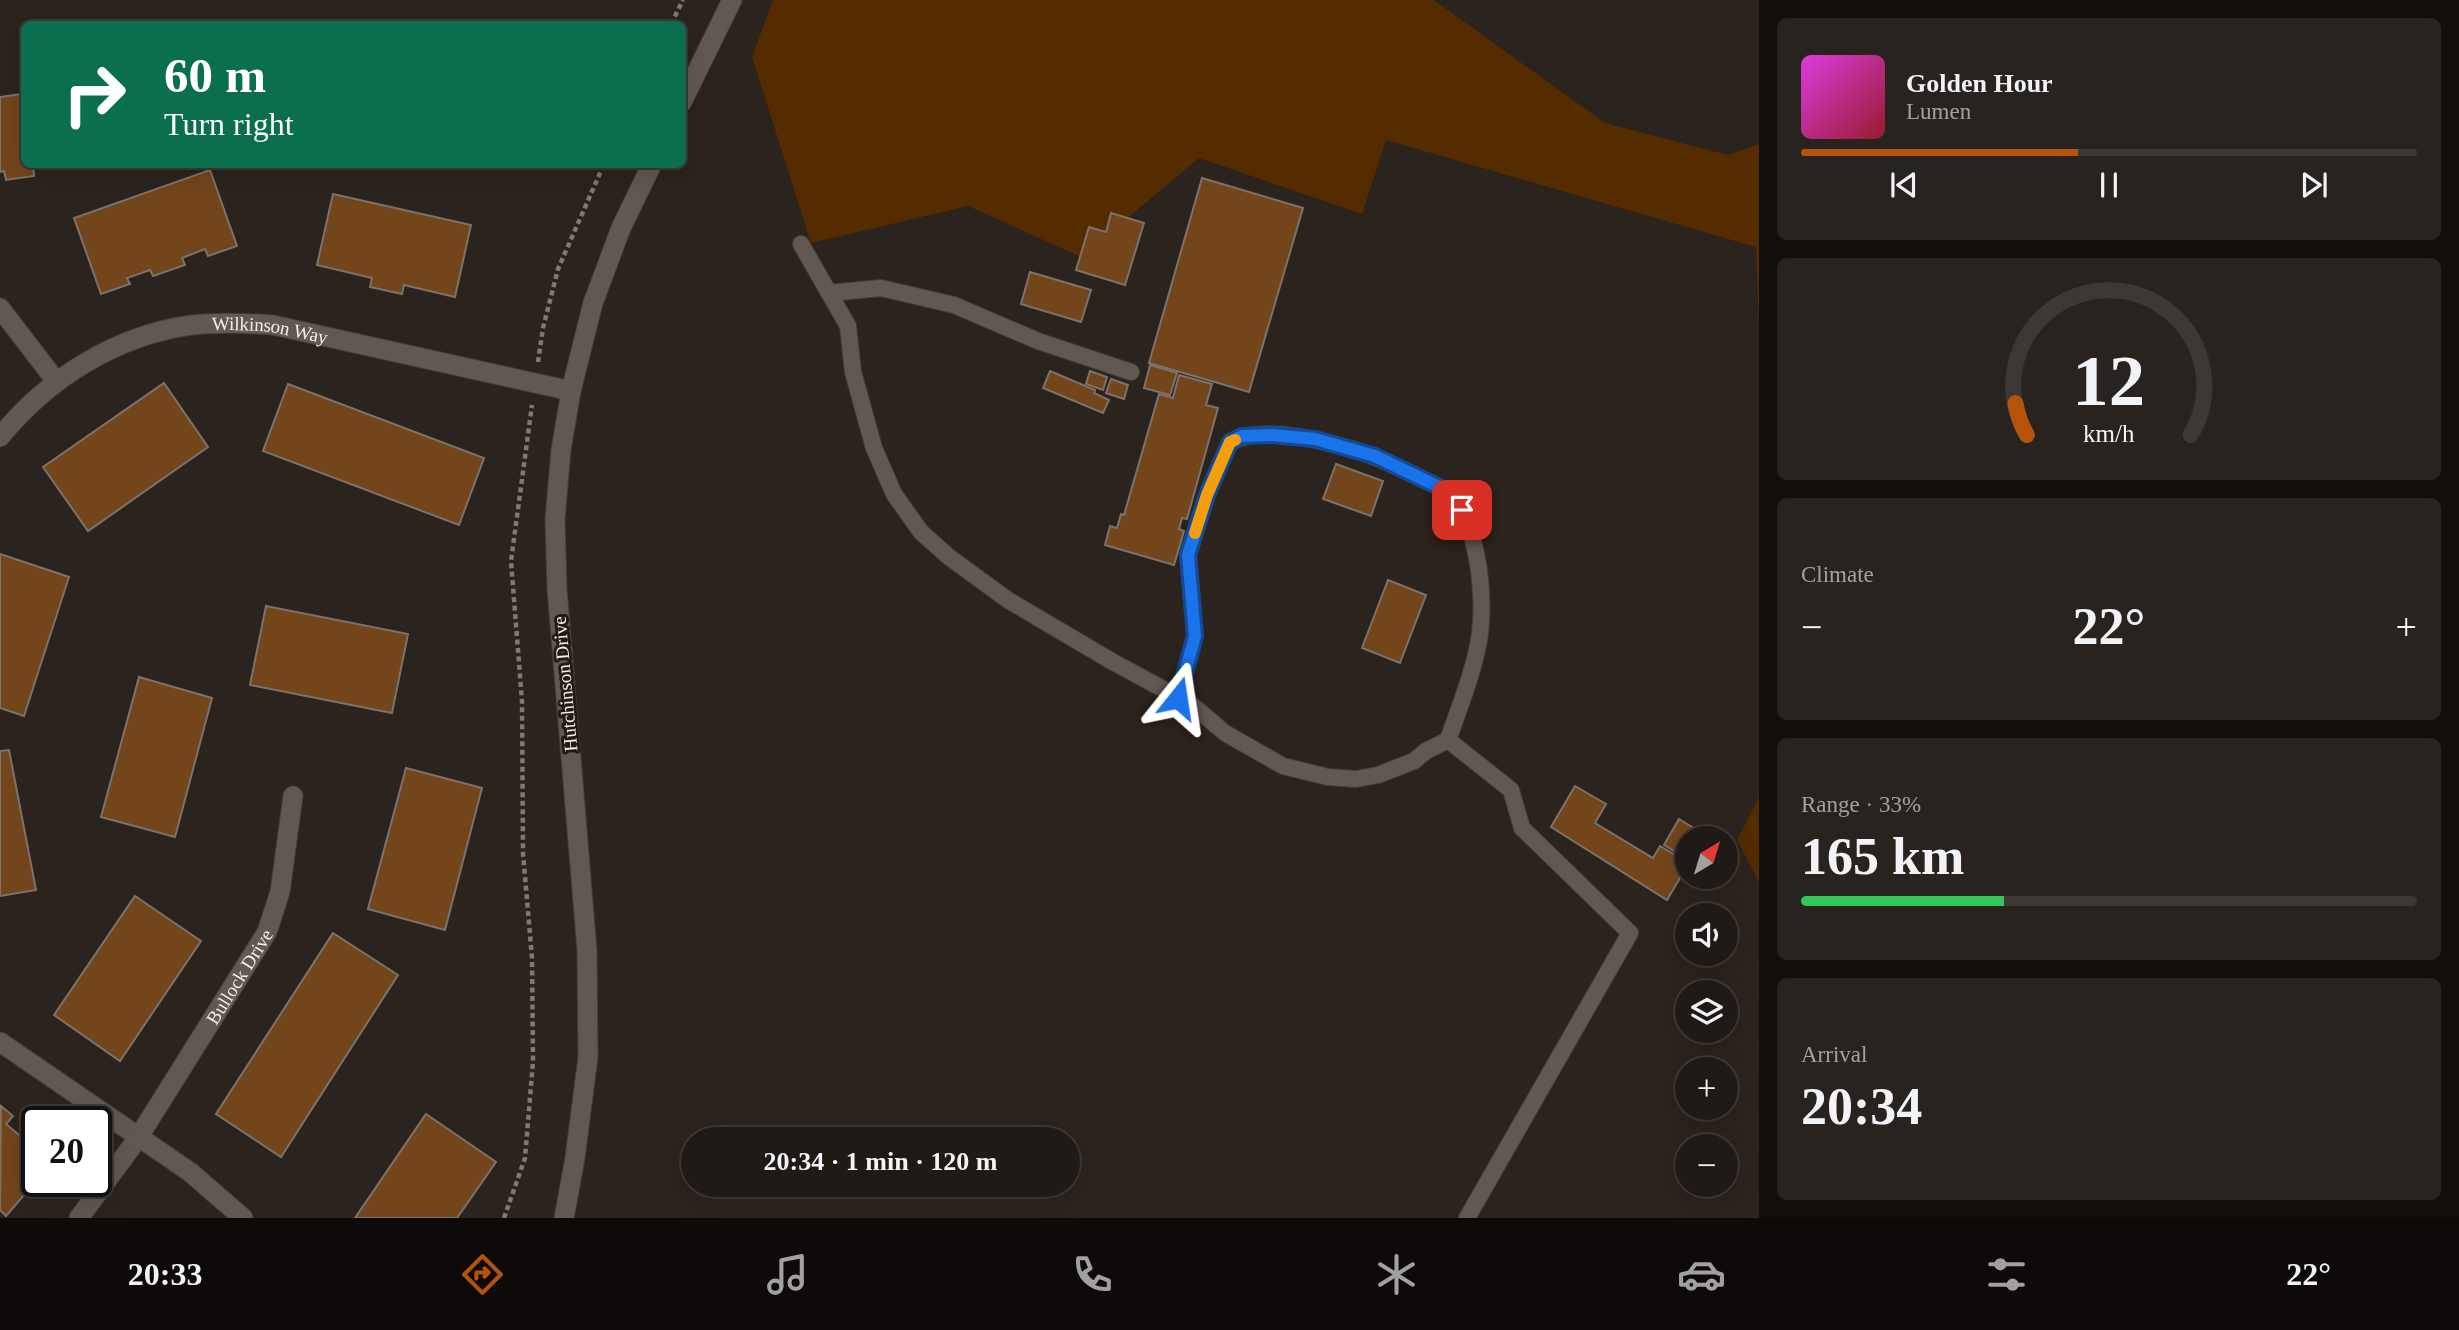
<!DOCTYPE html>
<html lang="en">
<head>
<meta charset="utf-8">
<style>
	body { margin:0; font-family:Georgia,serif; background:#28231f; color:#f1f3f6; height:100vh; display:flex; flex-direction:column; font-size:26px; white-space:nowrap }
	* { box-sizing:border-box; margin:0 }
	p { font-size:23px; color:#a2a1a1 }
	.icon { flex:none; width:38px; height:38px; fill:none; stroke:currentColor; stroke-width:2; stroke-linecap:round; stroke-linejoin:round }
	.map { position:relative; flex:1; overflow:hidden }
	.side { display:flex; flex-direction:column; gap:18px; padding:18px; background:#120e0c; width:700px }
	.side>* { flex:none }
	.hud { position:absolute; left:21px; top:21px; width:665px; height:147px; border-radius:10px; box-shadow:0 7px 28px #0002,0 0 0 2px #3d3835; background:#0b6e4f; color:#fff; overflow:hidden }
	.needle { width:46px; rotate:38deg }
	.buttons { position:absolute; left:1675px; top:826px; display:grid; gap:14px }
	.buttons a { display:grid; place-items:center; width:63px; height:63px; border-radius:50%; background:#201a16; box-shadow:0 7px 28px #0002,0 0 0 2px #3d3835; font-size:35px }
	.speed { position:absolute; left:21px; top:1106px; display:flex; gap:14px; font-size:35px; font-weight:700; text-align:center }
	.speed>* { display:grid; place-content:center; width:91px; height:91px; border-radius:50%; background:#201a16; box-shadow:0 7px 28px #0002,0 0 0 2px #3d3835; line-height:1 }
	.speed .limit { border:4px solid #111; border-radius:10px; background:#fff; color:#111 }
	.pin { position:absolute; display:grid; place-items:center; width:60px; height:60px; color:#fff; margin:-30px; border-radius:14px; box-shadow:0 4px 10px #0006 }
	.me { position:absolute; width:77px; margin:-38px; rotate:15deg; stroke-linejoin:round; filter:drop-shadow(0 0 5px #0008) }
	.turn { display:flex; align-items:center; gap:24px; height:147px; padding:0 28px; font-size:32px }
	.turn .icon { width:91px; height:91px; stroke-width:2.5 }
	.turn b { display:block; font-size:49px; line-height:60px }
	.big { font-size:52px; font-weight:700; line-height:1.1 }
	.side .tile { flex:1; display:flex; flex-direction:column; justify-content:center; gap:10px; min-width:0; padding:0 24px; border-radius:10px; background:#28231f }
	.side .dial { align-items:center; gap:0 }
	.dial svg { height:182px; overflow:visible; fill:none; stroke:#3d3835; stroke-width:7; stroke-linecap:round; text-anchor:middle }
	.dial text { fill:#f1f3f6; stroke:none }
	.song { display:flex; align-items:center; gap:21px }
	.cover { width:84px; height:84px; border-radius:10px; background:linear-gradient(135deg,hsl(300 70% 55%),hsl(350 70% 35%)) }
	.played { height:7px; border-radius:4px; background:linear-gradient(90deg,#b45309 45%,#3d3835 45%) }
	.keys { display:flex; justify-content:space-around; direction:ltr }
	.heat { display:flex; justify-content:space-between; align-items:center; font-size:38px; direction:ltr }
	.charge { height:10px; border-radius:5px; background:linear-gradient(90deg,#34c759 33%,#3d3835 0) }
	.trip { position:absolute; left:681px; top:1127px; width:399px; height:70px; border-radius:35px; background:#201a16; box-shadow:0 7px 28px #0002,0 0 0 2px #3d3835; font-weight:700; line-height:70px; text-align:center }
	.menu { display:flex; height:112px; justify-content:space-around; align-items:center; background:#0d0a09; color:#a2a1a1 }
	.menu .icon { width:49px; height:49px }
	.menu .current { color:#b45309 }
	.menu b { font-size:32px; color:#f1f3f6 }
	main { display:flex; flex:1; min-height:0 }
	.map>svg:first-child { display:block }
	.green { fill:#552b00 }
	.building { fill:#73451b; stroke:#7c726b; stroke-width:2 }
	.lines { fill:none; stroke-linecap:round; stroke-linejoin:round }
	.service-casing { stroke:#453e39; stroke-width:18 }
	.minor-casing { stroke:#453e39; stroke-width:21 }
	.path { stroke:#7f7873; stroke-width:4.5; stroke-dasharray:5 3.5; stroke-linecap:butt }
	.service { stroke:#615851; stroke-width:16 }
	.minor { stroke:#615851; stroke-width:19 }
	.route-casing { stroke:#114b97; stroke-width:18 }
	.route { stroke:#1a73e8; stroke-width:12 }
	.slow { stroke:#f59e0b; stroke-width:12 }
	.labels { text-anchor:middle; dominant-baseline:central; stroke-width:6; stroke-linejoin:round; paint-order:stroke }
	.street-label { font-size:19px; fill:#f3ede9; stroke:#221a14 }
</style>
</head>
<body>
<main>
<div class="map">
<svg width="1759" height="1218" viewBox="0 0 1759 1218">
	<rect width="100%" height="100%" fill="#2b231d"/>
	<g class="green">
		<path d="M773,0H1434L1605,123L1728,155L1759,144V329L1756,247L1386,140L1362,214L1199,158L1081,257L968,206L811,243L752,57Z"/>
		<path d="M1759,797V882L1737,840Z"/>
	</g>
	<g class="building">
		<path d="M22,94L24,164H33L34,176L6,180L4,171L0,172V97Z"/>
		<path d="M210,170L237,246L208,256L205,249L182,258L185,265L153,276L150,270L127,278L130,284L101,294L74,218Z"/>
		<path d="M1202,178L1303,208L1249,392L1149,363Z"/>
		<path d="M333,194L471,225L455,297L404,285L402,294L370,287L372,278L317,265Z"/>
		<path d="M1111,213L1144,223L1125,285L1076,270L1089,227L1106,232Z"/>
		<path d="M1030,272L1091,290L1081,322L1021,304Z"/>
		<path d="M1150,365L1177,373L1170,395L1144,388Z"/>
		<path d="M1050,371L1095,390L1094,393L1109,400L1103,413L1043,388Z"/>
		<path d="M1090,371L1107,377L1103,390L1086,384Z"/>
		<path d="M1179,375L1212,384L1206,405L1218,408L1187,519L1182,518L1179,529L1184,531L1174,565L1105,545L1110,526L1117,528L1121,514L1124,515L1159,394L1173,398Z"/>
		<path d="M1111,379L1128,385L1124,399L1106,393Z"/>
		<path d="M164,383L208,447L88,531L43,467Z"/>
		<path d="M288,384L484,458L459,525L263,451Z"/>
		<path d="M1336,464L1383,481L1371,516L1323,499Z"/>
		<path d="M0,554L69,577L24,716L0,708Z"/>
		<path d="M1388,580L1426,595L1400,663L1362,648Z"/>
		<path d="M266,606L408,634L392,713L250,685Z"/>
		<path d="M139,677L212,698L175,837L101,817Z"/>
		<path d="M9,750L36,890L0,896V751Z"/>
		<path d="M406,768L482,788L445,930L368,909Z"/>
		<path d="M1575,786L1606,804L1595,823L1653,858L1660,846L1687,862V866L1667,900L1551,827Z"/>
		<path d="M1679,819L1705,835L1704,838H1687V859L1664,845Z"/>
		<path d="M135,896L201,941L120,1061L54,1015Z"/>
		<path d="M333,933L398,975L281,1157L216,1114Z"/>
		<path d="M1,1106L13,1116L6,1124L30,1144L35,1138L37,1140V1180L6,1216L0,1210Z"/>
		<path d="M426,1114L496,1162L457,1218H355Z"/>
	</g>
	<g class="lines">
		<defs>
			<g id="service">
				<path d="M801,244L848,326L853,372L874,448L894,494L921,532L949,557L1008,600L1113,662L1191,704L1225,733L1283,766L1328,777L1356,779L1378,775L1414,761L1426,751L1448,740L1511,790L1522,828L1630,933L1467,1218"/>
				<path d="M829,293L881,288L954,305L1038,341L1131,372"/>
				<path d="M1178,698L1195,636L1188,555L1207,495L1230,442C1263,426 1310,438 1344,447C1371,454 1394,465 1418,477C1426,481 1435,484 1442,489C1478,513 1485,593 1480,633C1476,666 1459,708 1448,740"/>
			</g>
			<g id="minor">
				<path d="M682,102L732,0"/>
				<path d="M0,308L56,381"/>
				<path id="s1" d="M0,437C47,379 116,335 192,325C219,322 246,323 273,325L571,391"/>
				<path d="M0,1042L190,1172L243,1218"/>
				<path id="s2" d="M79,1218L138,1138L267,932L280,892L293,796"/>
				<path d="M564,1218L575,1158L588,1057L587,950L557,589L555,519L561,450L571,391L593,303L621,228L652,164"/>
			</g>
		</defs>
		<use href="#service" class="service-casing"/>
		<use href="#minor" class="minor-casing"/>
		<g class="path">
			<path d="M671,24L683,0"/>
			<path d="M538,362L543,328L558,269L604,164"/>
			<path d="M504,1218L525,1158L533,1062L532,958L523,853L522,701L511,561L532,405"/>
		</g>
		<use href="#service" class="service"/>
		<use href="#minor" class="minor"/>
	</g>
	<g class="lines">
		<defs>
			<path id="route" d="M1178,698L1195,636L1188,555L1207,495L1230,442L1242,436L1272,435L1315,439L1375,456L1443,489L1462,510"/>
		</defs>
		<use href="#route" class="route-casing"/>
		<use href="#route" class="route"/>
		<path class="slow" d="M1195,533L1207,495L1230,442L1235,440"/>
	</g>
	<g class="labels">
		<g class="street-label">
			<text stroke="none"><textPath href="#s1" startOffset="306">Wilkinson Way</textPath></text>
			<text transform="translate(565 684) rotate(-95)">Hutchinson Drive</text>
			<text stroke="none"><textPath href="#s2" startOffset="290">Bullock Drive</textPath></text>
		</g>
	</g>
</svg>
<div class="buttons">
<a><svg class="needle" viewBox="-14 -14 28 28"><path d="M0-13l5 13h-10z" fill="#e53935"/><path d="M0 13l5-13h-10z" fill="#a2a1a1"/></svg></a>
<a><svg class="icon" aria-label="sound" viewBox="0 0 24 24"><path d="M4 9h4l5-4v14l-5-4H4zM17 9q2 3 0 6"/></svg></a>
<a><svg class="icon" aria-label="layers" viewBox="0 0 24 24"><path d="M12 4l9 5-9 5-9-5zM3 14l9 5 9-5"/></svg></a>
<a>+</a>
<a>−</a>
</div>
<div class="speed"><div class="limit">20</div></div>
<div class="pin" style="left:1462px;top:510px;background:#d93025"><svg class="icon" aria-label="arrive" viewBox="0 0 24 24"><path d="M6 21V4h12l-3 4 3 4H6"/></svg></div>
<svg class="me" style="left:1178px;top:698px" viewBox="-20 -20 40 40"><path d="M0-17L14 15 0 8-14 15z" fill="#1a73e8" stroke="#fff" stroke-width="4"/></svg>
<div class="trip">20:34 · 1 min · 120 m</div>
<div class="hud">
<div class="turn"><svg class="icon" aria-label="right" viewBox="0 0 24 24"><path d="M7 20v-9h11M14 6l5 5-5 5"/></svg><div><b>60 m</b>Turn right</div></div>
</div>
</div>
<section class="side">
<div class="tile">
<div class="song"><i class="cover"></i><div><b>Golden Hour</b><p>Lumen</p></div></div>
<div class="played"></div>
<div class="keys"><svg class="icon" aria-label="previous" viewBox="0 0 24 24"><path d="M18 5L8 12l10 7zM5 5v14"/></svg><svg class="icon" aria-label="pause" viewBox="0 0 24 24"><path d="M8 5v14M16 5v14"/></svg><svg class="icon" aria-label="next" viewBox="0 0 24 24"><path d="M6 5l10 7-10 7zM19 5v14"/></svg></div>
</div>
<div class="tile dial"><svg viewBox="0 0 100 80">
<path d="M14 69A42 42 0 1 1 86 69"/>
<path d="M14 69A42 42 0 0 1 9 55" stroke="#b45309"/>
<text x="50" y="56" font-size="32" font-weight="700">12</text>
<text x="50" y="72" font-size="11">km/h</text>
</svg></div>
<div class="tile"><p>Climate</p>
<div class="heat"><a>−</a><b class="big">22°</b><a>+</a></div>
</div>
<div class="tile"><p>Range · 33%</p><b class="big">165 km</b><div class="charge"></div></div>
<div class="tile"><p>Arrival</p><b class="big">20:34</b></div>
</section>
</main>
<nav class="menu">
<b>20:33</b>
<svg class="icon current" aria-label="directions" viewBox="0 0 24 24"><path d="M12 3l9 9-9 9-9-9zM9 14v-3h6M13 9l2 2-2 2"/></svg>
<svg class="icon" aria-label="music" viewBox="0 0 24 24"><path d="M9 18V5l10-2v13"/><circle cx="6" cy="18" r="3"/><circle cx="16" cy="16" r="3"/></svg>
<svg class="icon" aria-label="phone" viewBox="0 0 24 24"><path d="M5 4h4l2 5-3 2q2 4 5 5l2-3 5 2v4C11 20 4 13 5 4z"/></svg>
<svg class="icon" aria-label="climate" viewBox="0 0 24 24"><path d="M12 3v18M4 7l16 10M4 17L20 7"/></svg>
<svg class="icon" aria-label="car" viewBox="0 0 24 24"><path d="M5 17H2v-5l4-1 3-4h7l3 4 3 1v5h-3M9 17h6M6 11h13"/><circle cx="7" cy="17" r="2"/><circle cx="17" cy="17" r="2"/></svg>
<svg class="icon" aria-label="filters" viewBox="0 0 24 24"><path d="M4 7h16M4 17h16"/><circle cx="9" cy="7" r="2"/><circle cx="15" cy="17" r="2"/></svg>
<b>22°</b>
</nav>
</body>
</html>
